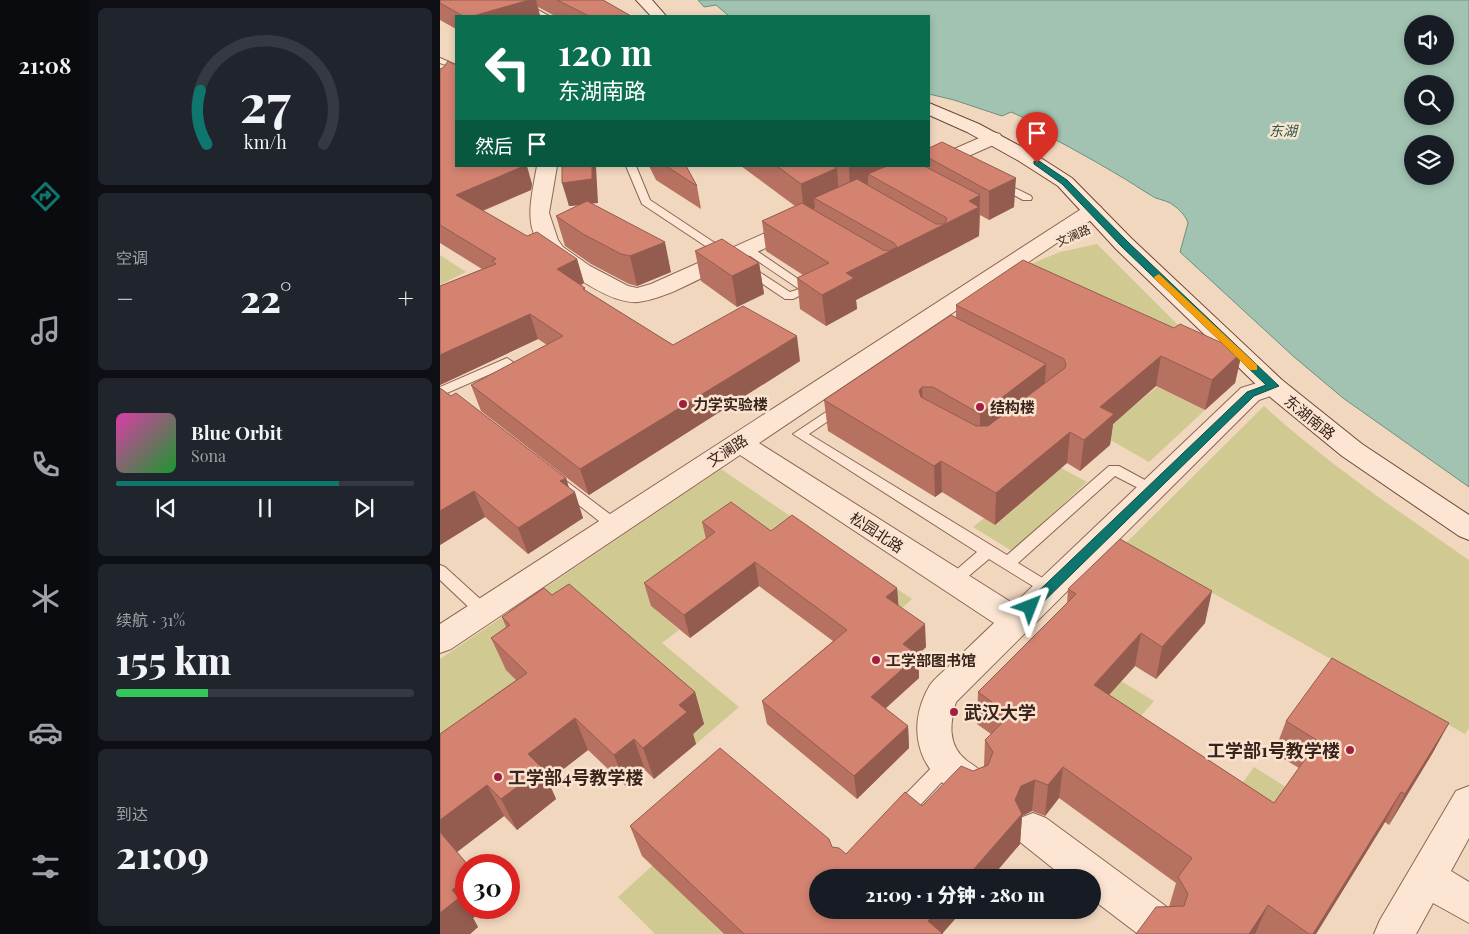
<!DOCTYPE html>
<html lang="zh">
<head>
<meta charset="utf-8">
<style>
	body { margin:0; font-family:"Playfair Display","Noto Sans SC",serif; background:#20242c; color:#f1f3f6; height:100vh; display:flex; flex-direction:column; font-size:19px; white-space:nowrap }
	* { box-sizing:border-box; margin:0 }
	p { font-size:16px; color:#9ea1a6 }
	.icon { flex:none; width:28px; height:28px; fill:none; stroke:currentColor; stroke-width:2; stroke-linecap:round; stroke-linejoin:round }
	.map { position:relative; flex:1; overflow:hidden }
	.side { display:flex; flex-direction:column; gap:8px; padding:8px; background:#0d0f14; width:350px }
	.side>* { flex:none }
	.banner { position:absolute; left:15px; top:15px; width:475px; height:152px; border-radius:0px; box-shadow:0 2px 8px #0003; background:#0b6e4f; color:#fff; overflow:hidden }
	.buttons { position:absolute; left:964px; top:15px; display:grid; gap:10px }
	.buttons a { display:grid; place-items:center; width:50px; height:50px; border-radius:50%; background:#171b24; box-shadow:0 2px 8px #0003; font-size:25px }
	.speed { position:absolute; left:15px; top:854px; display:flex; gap:10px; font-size:25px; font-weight:700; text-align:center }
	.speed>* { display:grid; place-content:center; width:65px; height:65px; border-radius:50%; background:#171b24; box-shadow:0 2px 8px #0003; line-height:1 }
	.speed .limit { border:8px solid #d22; background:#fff; color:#111 }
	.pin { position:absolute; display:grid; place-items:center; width:42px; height:42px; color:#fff; margin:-51px -21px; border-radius:50% 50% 50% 0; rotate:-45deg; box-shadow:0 0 5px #0007 }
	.pin .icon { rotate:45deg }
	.me { position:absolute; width:55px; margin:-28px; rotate:45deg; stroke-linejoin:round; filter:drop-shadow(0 0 4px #0008) }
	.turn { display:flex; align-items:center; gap:18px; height:105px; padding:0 20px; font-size:22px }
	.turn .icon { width:65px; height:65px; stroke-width:2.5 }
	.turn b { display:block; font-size:35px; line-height:42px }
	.then { display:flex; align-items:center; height:48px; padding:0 20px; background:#0003; gap:10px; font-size:19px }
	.big { font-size:38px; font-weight:800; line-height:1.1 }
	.side .tile { flex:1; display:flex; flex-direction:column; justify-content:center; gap:8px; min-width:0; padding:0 18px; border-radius:8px; background:#20242c }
	.side .dial { align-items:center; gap:0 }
	.dial svg { height:130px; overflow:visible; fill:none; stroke:#363941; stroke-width:7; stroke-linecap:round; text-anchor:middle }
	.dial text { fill:#f1f3f6; stroke:none }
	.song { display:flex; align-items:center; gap:15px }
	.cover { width:60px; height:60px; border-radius:8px; background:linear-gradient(135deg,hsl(320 70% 55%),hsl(130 70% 35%)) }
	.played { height:5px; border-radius:2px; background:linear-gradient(90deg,#0f766e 75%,#363941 75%) }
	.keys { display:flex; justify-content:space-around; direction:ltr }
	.heat { display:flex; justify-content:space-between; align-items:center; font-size:28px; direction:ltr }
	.charge { height:8px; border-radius:4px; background:linear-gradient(90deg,#34c759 31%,#363941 0) }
	.trip { position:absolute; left:369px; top:869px; width:292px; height:50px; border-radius:25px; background:#171b24; box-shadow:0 2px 8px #0003; font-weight:800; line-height:50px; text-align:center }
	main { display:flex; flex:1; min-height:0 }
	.dock { display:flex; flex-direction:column; width:90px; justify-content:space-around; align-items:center; background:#090b0e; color:#9ea1a6 }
	.dock .icon { width:35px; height:35px }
	.dock .active { color:#0f766e }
	.dock b { font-size:22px; color:#f1f3f6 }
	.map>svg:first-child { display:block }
	.green { fill:#d1c992 }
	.water { fill:#a2c3b2; stroke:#68927e; fill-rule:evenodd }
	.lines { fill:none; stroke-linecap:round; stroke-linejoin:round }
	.lane-casing { stroke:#8c6655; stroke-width:2 }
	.street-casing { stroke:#8c6655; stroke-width:2 }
	.secondary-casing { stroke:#6e4739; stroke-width:2 }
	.lane { fill:#fce6d3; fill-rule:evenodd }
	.street { fill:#fce6d3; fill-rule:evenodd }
	.secondary { fill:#fce6d3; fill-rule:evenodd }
	.wall { fill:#b67161 }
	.shaded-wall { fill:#945c4f }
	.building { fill:#d48371; stroke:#945c4f }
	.route { fill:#0f766e; stroke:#0a4d48 }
	.slow { fill:#f59e0b }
	.poi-dot { fill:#a1203f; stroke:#f9e3cf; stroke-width:2 }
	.labels { text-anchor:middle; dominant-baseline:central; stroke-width:5; stroke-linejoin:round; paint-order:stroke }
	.far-street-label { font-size:12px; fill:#3a231b; stroke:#f9e3cf }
	.far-water-label { font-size:14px; font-style:italic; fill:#295b4c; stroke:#f9e3cf }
	.poi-label { font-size:15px; font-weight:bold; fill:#3a231b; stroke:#f9e3cf; text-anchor:start }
	.street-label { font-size:15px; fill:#3a231b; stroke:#f9e3cf }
	.near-poi-label { font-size:18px; font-weight:bold; fill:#3a231b; stroke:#f9e3cf; text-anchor:start }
</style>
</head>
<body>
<main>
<nav class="dock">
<b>21:08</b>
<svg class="icon active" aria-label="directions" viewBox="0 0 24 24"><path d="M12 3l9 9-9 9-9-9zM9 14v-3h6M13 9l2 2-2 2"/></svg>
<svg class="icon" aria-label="music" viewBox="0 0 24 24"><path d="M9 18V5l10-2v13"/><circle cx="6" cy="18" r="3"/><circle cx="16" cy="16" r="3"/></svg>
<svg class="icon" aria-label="phone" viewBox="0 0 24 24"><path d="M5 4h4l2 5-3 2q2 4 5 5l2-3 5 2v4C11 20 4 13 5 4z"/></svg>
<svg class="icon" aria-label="climate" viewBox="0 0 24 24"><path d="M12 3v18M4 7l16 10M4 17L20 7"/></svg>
<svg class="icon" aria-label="car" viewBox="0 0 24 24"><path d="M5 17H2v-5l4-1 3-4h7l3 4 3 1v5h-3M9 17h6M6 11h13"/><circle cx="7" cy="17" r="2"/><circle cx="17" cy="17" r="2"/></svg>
<svg class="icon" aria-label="filters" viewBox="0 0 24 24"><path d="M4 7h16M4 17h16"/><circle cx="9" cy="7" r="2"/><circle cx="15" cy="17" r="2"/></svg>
</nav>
<section class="side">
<div class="tile dial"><svg viewBox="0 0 100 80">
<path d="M14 69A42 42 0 1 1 86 69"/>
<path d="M14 69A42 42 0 0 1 10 36" stroke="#0f766e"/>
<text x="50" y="56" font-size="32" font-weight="700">27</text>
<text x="50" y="72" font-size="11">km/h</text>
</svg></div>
<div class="tile"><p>空调</p>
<div class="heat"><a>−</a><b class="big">22°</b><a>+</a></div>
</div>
<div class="tile">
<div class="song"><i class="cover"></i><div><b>Blue Orbit</b><p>Sona</p></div></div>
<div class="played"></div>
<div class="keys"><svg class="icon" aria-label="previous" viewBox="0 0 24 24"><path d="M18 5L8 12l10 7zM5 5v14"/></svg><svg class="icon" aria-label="pause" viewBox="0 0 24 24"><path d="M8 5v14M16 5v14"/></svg><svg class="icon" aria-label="next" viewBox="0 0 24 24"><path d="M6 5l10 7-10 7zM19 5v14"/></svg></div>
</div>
<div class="tile"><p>续航 · 31%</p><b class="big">155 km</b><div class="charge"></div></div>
<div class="tile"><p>到达</p><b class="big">21:09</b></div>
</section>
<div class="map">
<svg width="1029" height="934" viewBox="0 0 1029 934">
	<rect width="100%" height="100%" fill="#f2d7bf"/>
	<g class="green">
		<path d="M657,244L743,330L716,352L571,272L620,252Z"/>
		<path d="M0,255L26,272L0,285Z"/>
		<path d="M717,387L765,410L709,462L660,434Z"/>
		<path d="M824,406C887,463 958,511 1029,560V728L1025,734L685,544Z"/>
		<path d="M621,468L647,482L572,551L533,527L544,518L556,525Z"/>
		<path d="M281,469L472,599L459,611L356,539L211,606L239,630L222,643L299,707L256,744L249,737L264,724L101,705L0,778V659Z"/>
		<path d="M681,681L714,701L681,739L649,717Z"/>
		<path d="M814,767L852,791L822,833L784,808Z"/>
		<path d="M213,865L283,934H215L178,897Z"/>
	</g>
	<path class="water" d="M258,0H1029V487L903,398L853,356L740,252L748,223C746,216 739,209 733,205C727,200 718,200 712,196C677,173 639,152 601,132L607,128L571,112L562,116L514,100L489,94V16H289L276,5L264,7ZM972,24H1005V56H972ZM972,84H1005V116H972ZM972,144H1005V176H972Z"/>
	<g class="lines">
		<defs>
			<g id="lane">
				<path d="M70,0H80L109,16H100Z"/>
				<path d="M0,58L16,65V69L0,63Z"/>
				<path d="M186,166H196L210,200L290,253V257H282L202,204Z"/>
				<path d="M559,180L591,196L592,198L591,200H583L555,185V181Z"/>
				<path d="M307,246L311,247L373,289L353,299H345L302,270V266H310L350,292L359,289L303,251L302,249Z"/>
				<path d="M67,358L73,362L71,365L0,396V387Z"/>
				<path d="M401,402L407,406L406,409L369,434L567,555L669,466H679L716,486L718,489L711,494L706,492L675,476L578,563L614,585L617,589L614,593L609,595L604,593L549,559L518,585H508L505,581L508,577L537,552L353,434Z"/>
				<path d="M121,479L126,481L179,521L181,525L179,529H169L116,487L114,484Z"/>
				<path d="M0,565L5,567L49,607L51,611L49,615L43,617L37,615L0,580Z"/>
				<path d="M506,757L512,759L515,765L512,771L469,817L462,819L455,817L453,811L455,805L500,759Z"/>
			</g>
			<g id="street">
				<path d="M553,132L560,134L562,138L560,142L495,171H481L478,167L489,166V160Z"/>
				<path d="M97,166H117L109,213L118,240L123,247L150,266L188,286L197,288L211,284L352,221L359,219L366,221L369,225L366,229C333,245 299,260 266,276C245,286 222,299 198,302C175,304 144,283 126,270C81,238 88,215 97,166Z"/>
				<path d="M653,204L660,206L663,210L660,214L319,443L574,604L801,388L833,378L842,380L846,386L842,392L819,400L516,702C510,722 507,745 526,760C537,768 544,771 550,784L545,795L532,800C482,782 462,732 490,685C495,678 503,672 509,666C524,652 539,637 554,623L300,455L11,649L0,653V624L646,206Z"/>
				<path d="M1029,786V838L1011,871L1029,882V923L993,903L976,934H934L940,920L1016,791Z"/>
				<path d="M593,813L606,818L731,910L737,924L733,934H698L652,899V878H625L580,842L574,830L580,818Z"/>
			</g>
			<g id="secondary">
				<path d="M196,0H212L226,16H211Z"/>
				<path d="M489,103L539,124L593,153L632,178L692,239L842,380L922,444L1029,515V540L1019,536L902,456L824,392L676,249L618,186L579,161L527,132L489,115Z"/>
			</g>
		</defs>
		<use href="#lane" class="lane-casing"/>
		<use href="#street" class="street-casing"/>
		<use href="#secondary" class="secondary-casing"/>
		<use href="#lane" class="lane"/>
		<use href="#street" class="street"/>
		<use href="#secondary" class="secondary"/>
	</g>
	<g class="wall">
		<path d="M0,0H163L191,16H115L98,7L100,16H16V29L0,20Z"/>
		<path d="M13,64L92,184L91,190L43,211L87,236L137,259L144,283L141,285L145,288V290L233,345L360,361L149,495L41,411L31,385L107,345L98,339L0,385V286L42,269L0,243V69Z"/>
		<path d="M489,148L574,207L549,220L540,215L539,236L505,254V247V254L416,300L417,309L386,326L360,309L357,278L363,275L326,251L322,221L355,206L301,166H489Z"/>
		<path d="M122,166L158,203H151L231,272L197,286L189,284L151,264L125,246L116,216L140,205L129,206Z"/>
		<path d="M209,166H246L257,186L261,209L216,180Z"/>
		<path d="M255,251L319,263L324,294L297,307L261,281Z"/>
		<path d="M516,305L734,328L802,352L795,383L765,410L716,386L673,424L670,445L640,471L627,463L555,525L502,492L495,497L388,431L384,400L516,318Z"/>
		<path d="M0,388L126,478L129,488L143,518L88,554L45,517L0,545Z"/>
		<path d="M262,522L331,531L457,588L458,606L486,647L478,655L479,678L445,708L468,726L469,748L417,799L327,724L322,701L393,641L319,586L250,638L211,606L204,583L266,539Z"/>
		<path d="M129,584L255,692L264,724L253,734L256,744L214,779L205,770L186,786L148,750L108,781L116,799L96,815L77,830L64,816L17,852L28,865H26V908H46L33,918L38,927L30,934H0V734L76,680L66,670L51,638L66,627L62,617L104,588L112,595Z"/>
		<path d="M628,589L765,623L716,679L695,666L669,695L834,803L859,768L834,753L846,721L1009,723L992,754L949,825L945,822L876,934H696L729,907L736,883L619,798L605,816L592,811L582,816L580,844L551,878H378L503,934H284L202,856L190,826L392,847L406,854L482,806L533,771L544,766L545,740L551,734L537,724L538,692L627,604Z"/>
	</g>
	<g class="shaded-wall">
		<path d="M89,0H96L100,16H33Z"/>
		<path d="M84,166H87L92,184L91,190L24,218L16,195Z"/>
		<path d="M152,166H156L158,203L129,206L122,183Z"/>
		<path d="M409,166H448L428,174V184L410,192Z"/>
		<path d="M397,168L399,197L374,198L375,208L364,213L361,184Z"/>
		<path d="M576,178L574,207L549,220V191Z"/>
		<path d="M540,195L539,236L505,254V224L529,201Z"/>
		<path d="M505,224V254L416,300L417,309L386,326L382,295L406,273Z"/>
		<path d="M225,242L231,272L197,286L190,256Z"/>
		<path d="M137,259L144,283L125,293L117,269Z"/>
		<path d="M319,263L324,294L297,307L292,276Z"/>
		<path d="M90,314L98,339L0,385V355Z"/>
		<path d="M357,336L360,361L149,495L140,469Z"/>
		<path d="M802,352L795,383L765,410L772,380Z"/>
		<path d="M721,356L716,386L673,424L670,445L640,471L644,440L660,407Z"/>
		<path d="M606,364L604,395L540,445V414Z"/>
		<path d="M482,387L483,418L479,391Z"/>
		<path d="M630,432L627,463L555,525L556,493Z"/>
		<path d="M501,461L502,492L495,497L494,466Z"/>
		<path d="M126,478L131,495L135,492L143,518L88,554L78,528L120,481Z"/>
		<path d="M34,491L45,517L0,545V511Z"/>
		<path d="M315,562L319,586L250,638L244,615Z"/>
		<path d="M457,588L459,611L446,597Z"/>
		<path d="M772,591L765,623L716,679L722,647Z"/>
		<path d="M485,624L486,647L464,667L463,644Z"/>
		<path d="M701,633L695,666L649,717L654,685Z"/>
		<path d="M478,655L479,678L433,720L431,697Z"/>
		<path d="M255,692L264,724L253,734L256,744L214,779L203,748L239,705Z"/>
		<path d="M135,718L148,750L108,781L116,799L77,830L61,799L88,754Z"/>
		<path d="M1009,723L992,754L949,825L965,794Z"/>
		<path d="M468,726L469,748L417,799L414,776Z"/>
		<path d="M194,739L205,770L186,786L174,755Z"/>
		<path d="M623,767L619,798L605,816L608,785Z"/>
		<path d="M595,780L592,811L582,816L580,844L551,878H526L581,786Z"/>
		<path d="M47,785L64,816L13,855L0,834V820Z"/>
		<path d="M961,792L945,822L876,934H873Z"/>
		<path d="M26,879V908H46L33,918L38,927L30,934H0V913L12,890Z"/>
		<path d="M828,905L815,934H809Z"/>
		<path d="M498,910H523L502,934L488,921Z"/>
	</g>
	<g class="building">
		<path d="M0,0H89L33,16H23L0,3Z"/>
		<path d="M117,0H163L191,16H149Z"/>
		<path d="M8,61L13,64H16V166H84L16,195L87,236L97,232L137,259L117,269L145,288L143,289L233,345L303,306L357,336L140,469L31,385L123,336L90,314L0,355V286L56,264L52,261L56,259L0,225V69L3,68Z"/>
		<path d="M502,142L576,178L549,191L489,158V148Z"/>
		<path d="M122,166H152V179L122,183Z"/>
		<path d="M226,166H246L257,186Z"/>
		<path d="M337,166H393L397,168L361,184Z"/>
		<path d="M447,166H484L540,195L529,201L539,207L505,224L507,218L428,174Z"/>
		<path d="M417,179L496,224H505L406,273L414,278L382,295L357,278L389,263L322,221L362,203L443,250L449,251L457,247L454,243L374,198Z"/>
		<path d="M147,201L225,242L190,256L181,254L143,234L116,216Z"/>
		<path d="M282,239L319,263L292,276L255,251Z"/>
		<path d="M583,260L734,328L740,324L802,352L772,380L721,356L660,407L674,414L644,440L630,432L556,493L501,461L494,466L384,400L511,315L606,364L540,414L493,387H482L479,391L481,397L536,426H548L625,368L626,364L624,359L516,305Z"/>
		<path d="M0,388L11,396L16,393L126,478L120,481L135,492L78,528L34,491L0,511Z"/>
		<path d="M291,502L331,531L352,515L457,588L446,597L485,624L463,644L478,655L431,697L468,726L414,776L322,701L407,630L315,562L244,615L204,583L275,532L262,522Z"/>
		<path d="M680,539L772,591L722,647L701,633L654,685L834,803L878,741L846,721L892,658L1009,723L965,794L961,792L873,934H869L828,905L809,934H696L716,907L744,906L748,894L738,877L752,858L623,767L608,785L595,780L581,786L575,800L582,814L526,878H378V910H498L488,921L503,934H304L190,826L280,748L389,839L392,847L399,848L406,854L465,792L482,806L521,766L533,771L548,765L553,752L545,740L570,715L538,692L636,594L628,589Z"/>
		<path d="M129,584L255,692L239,705L247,712L203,748L194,739L174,755L135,718L88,754L102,768L80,785L61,799L47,785L0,820V734L87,673L51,638L70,625L62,617L104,588L112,595Z"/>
		<path d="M0,832L28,865H26V879L12,890L19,898L0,913Z"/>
	</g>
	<path class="route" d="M594,161H599L627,180L688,242L839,386L814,396L594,611H585L583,607L585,604L807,392L826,385L681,246L622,184L594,164Z"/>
	<path class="slow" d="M719,274L817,365V370H810L715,279L714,277Z"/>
	<g class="poi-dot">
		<circle cx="243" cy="404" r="5"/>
		<circle cx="540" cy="407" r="5"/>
		<circle cx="436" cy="660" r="5"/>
		<circle cx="514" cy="712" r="5"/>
		<circle cx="910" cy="750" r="5"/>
		<circle cx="58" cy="777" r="5"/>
	</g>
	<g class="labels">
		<g class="far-street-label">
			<text transform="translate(633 235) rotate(-24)">文澜路</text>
		</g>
		<g class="far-water-label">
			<text x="843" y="130">东湖</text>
		</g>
		<g class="poi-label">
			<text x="253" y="404">力学实验楼</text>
			<text x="550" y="407">结构楼</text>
			<text x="446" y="660">工学部图书馆</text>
		</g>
		<g class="street-label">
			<text transform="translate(870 417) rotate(39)">东湖南路</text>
			<text transform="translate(287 450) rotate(-33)">文澜路</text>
			<text transform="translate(437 532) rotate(33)">松园北路</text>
		</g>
		<g class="near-poi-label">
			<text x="524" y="712">武汉大学</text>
			<text x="900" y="750" text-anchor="end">工学部1号教学楼</text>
			<text x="68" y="777">工学部4号教学楼</text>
		</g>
	</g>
</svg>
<div class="buttons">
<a><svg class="icon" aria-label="sound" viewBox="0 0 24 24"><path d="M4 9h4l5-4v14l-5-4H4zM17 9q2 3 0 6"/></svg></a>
<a><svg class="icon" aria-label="search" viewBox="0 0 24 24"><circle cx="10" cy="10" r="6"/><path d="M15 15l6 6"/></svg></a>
<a><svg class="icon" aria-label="layers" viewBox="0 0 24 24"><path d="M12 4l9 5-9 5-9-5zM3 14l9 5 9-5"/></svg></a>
</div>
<div class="speed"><div class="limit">30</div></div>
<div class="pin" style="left:597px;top:163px;background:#d93025"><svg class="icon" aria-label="arrive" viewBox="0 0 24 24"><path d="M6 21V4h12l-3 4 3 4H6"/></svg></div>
<svg class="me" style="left:590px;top:607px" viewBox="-20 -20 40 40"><path d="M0-17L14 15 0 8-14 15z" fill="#0f766e" stroke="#fff" stroke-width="4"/></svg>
<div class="trip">21:09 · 1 分钟 · 280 m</div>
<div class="banner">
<div class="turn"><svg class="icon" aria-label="left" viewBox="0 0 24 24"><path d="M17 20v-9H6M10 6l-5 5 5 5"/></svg><div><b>120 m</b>东湖南路</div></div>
<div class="then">然后<svg class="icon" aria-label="arrive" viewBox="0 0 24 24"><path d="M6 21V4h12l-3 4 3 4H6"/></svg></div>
</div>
</div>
</main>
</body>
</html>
